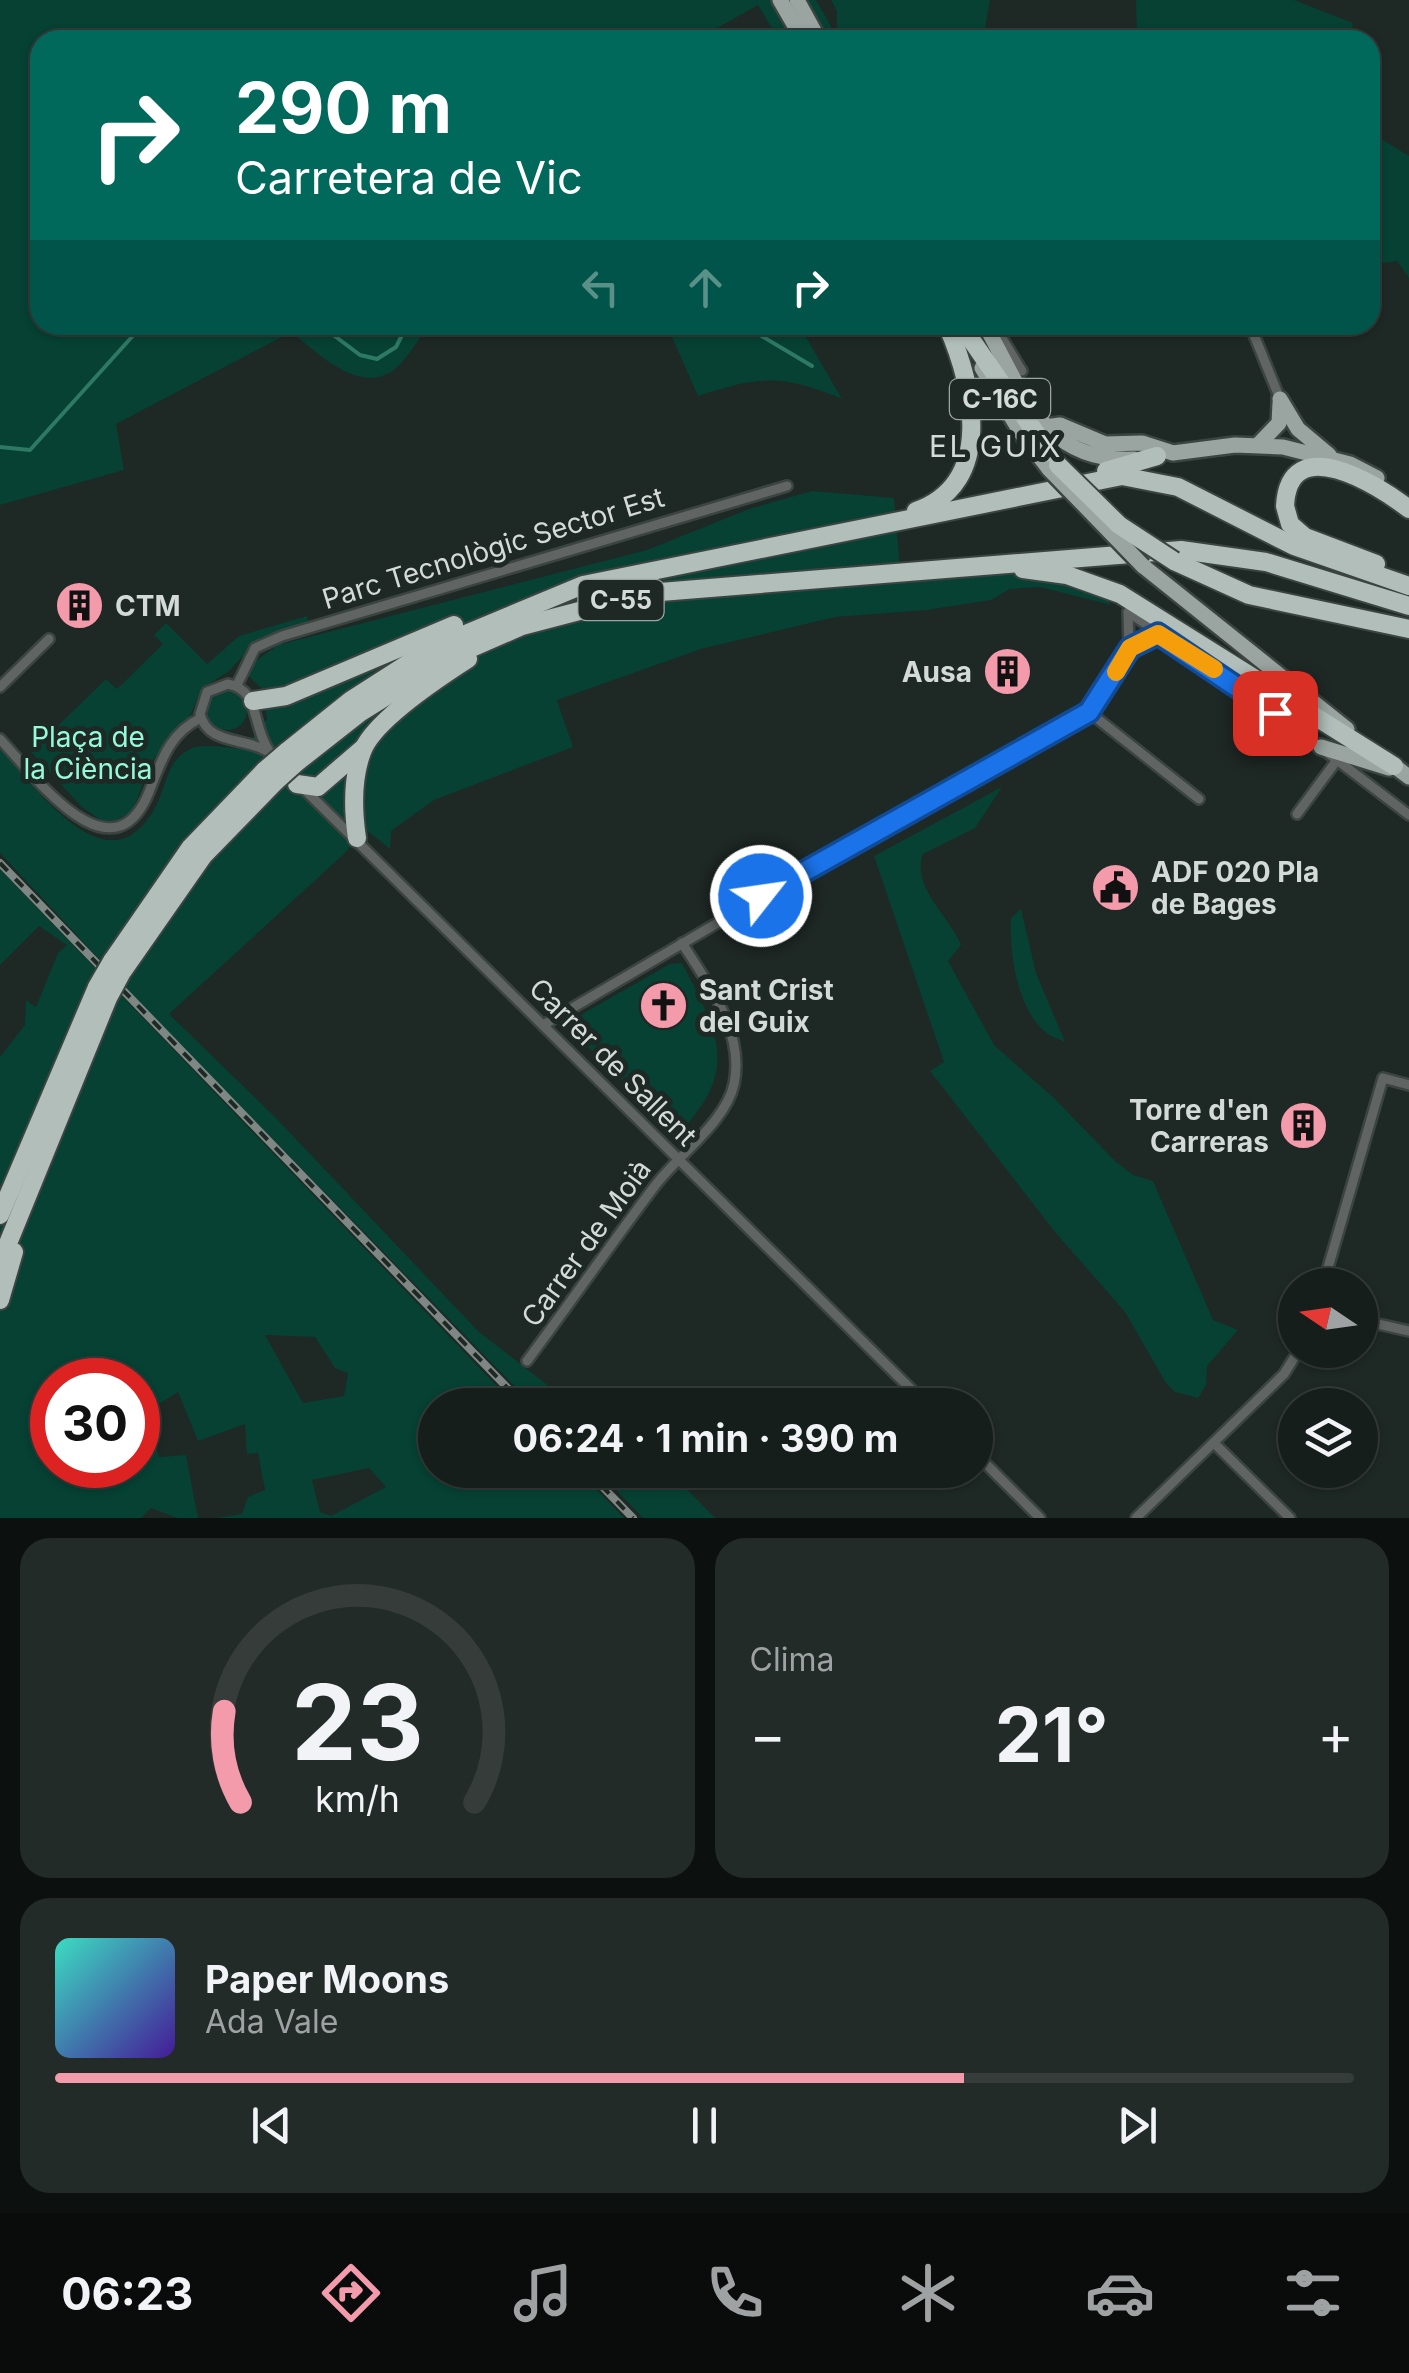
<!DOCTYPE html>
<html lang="es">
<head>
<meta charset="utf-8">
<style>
	body { margin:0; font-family:Inter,sans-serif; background:#232b28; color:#f1f3f6; height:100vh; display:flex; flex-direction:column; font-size:38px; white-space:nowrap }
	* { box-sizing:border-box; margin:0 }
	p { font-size:32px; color:#9ea2a3 }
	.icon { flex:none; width:55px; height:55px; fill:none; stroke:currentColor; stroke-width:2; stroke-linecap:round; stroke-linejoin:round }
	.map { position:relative; height:1518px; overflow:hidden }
	.panel { display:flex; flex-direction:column; gap:20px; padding:20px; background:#0c100f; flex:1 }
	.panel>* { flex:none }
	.top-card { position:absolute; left:30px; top:30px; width:1350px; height:305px; border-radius:30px; box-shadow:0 2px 8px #0004,0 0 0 2px #353c3a; background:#00695c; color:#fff; overflow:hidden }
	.needle { width:65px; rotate:283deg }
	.fabs { position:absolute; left:1278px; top:1268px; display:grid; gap:20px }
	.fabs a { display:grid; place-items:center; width:100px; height:100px; border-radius:50%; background:#161e1b; box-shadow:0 2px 8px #0004,0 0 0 2px #353c3a; font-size:50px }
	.speed { position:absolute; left:30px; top:1358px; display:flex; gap:20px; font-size:50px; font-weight:700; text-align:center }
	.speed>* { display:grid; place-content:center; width:130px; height:130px; border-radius:50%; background:#161e1b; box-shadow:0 2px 8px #0004,0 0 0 2px #353c3a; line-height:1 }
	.speed .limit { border:15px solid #d22; background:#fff; color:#111 }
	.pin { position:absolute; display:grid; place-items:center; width:85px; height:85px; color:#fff; margin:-42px; border-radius:20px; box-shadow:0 5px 15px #0006 }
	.me { position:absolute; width:110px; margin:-55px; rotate:60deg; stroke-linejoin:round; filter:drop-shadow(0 0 8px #0008) }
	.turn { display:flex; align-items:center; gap:35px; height:210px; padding:0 40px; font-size:45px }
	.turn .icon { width:130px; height:130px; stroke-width:2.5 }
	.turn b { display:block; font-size:70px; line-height:85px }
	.lanes { display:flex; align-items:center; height:95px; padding:0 40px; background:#0003; justify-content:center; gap:50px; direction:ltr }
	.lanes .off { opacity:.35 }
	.big { font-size:75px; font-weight:700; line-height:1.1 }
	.panel .widget { flex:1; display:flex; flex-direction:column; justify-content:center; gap:15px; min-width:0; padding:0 35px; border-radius:30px; background:#232b28 }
	.panel .dial { align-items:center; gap:0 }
	.dial svg { height:260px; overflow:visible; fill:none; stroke:#353c3a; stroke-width:7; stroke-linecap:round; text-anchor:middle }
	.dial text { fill:#f1f3f6; stroke:none }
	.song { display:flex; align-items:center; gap:30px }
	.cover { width:120px; height:120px; border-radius:15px; background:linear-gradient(135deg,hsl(170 70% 55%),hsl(260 70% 35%)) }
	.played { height:10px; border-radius:5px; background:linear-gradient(90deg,#f39aab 70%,#353c3a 70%) }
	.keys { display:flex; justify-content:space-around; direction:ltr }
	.heat { display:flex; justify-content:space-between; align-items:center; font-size:55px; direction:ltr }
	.panel .tiles { flex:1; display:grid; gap:20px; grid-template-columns:1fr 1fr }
	.widget:last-child { grid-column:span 2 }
	.trip { position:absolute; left:418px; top:1388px; width:575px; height:100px; border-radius:50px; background:#161e1b; box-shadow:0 2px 8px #0004,0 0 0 2px #353c3a; font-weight:700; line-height:100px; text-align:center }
	.tab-bar { display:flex; height:160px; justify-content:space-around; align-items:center; background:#090c0b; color:#9ea2a3 }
	.tab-bar .icon { width:70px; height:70px }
	.tab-bar .selected { color:#f39aab }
	.tab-bar b { font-size:45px; color:#f1f3f6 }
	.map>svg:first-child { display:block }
	.green { fill:#064133; fill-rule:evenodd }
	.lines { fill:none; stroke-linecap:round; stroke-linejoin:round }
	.stream { stroke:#2d7964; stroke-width:4 }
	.street-casing { stroke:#3b4441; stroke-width:14 }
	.primary-casing { stroke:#3b4441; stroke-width:20 }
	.highway-casing { stroke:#3b4441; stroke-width:22 }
	.street { stroke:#606563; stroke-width:9 }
	.primary { stroke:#9aa5a1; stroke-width:15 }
	.highway { stroke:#b1beb9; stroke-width:18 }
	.rail-casing { stroke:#7f8784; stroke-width:8 }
	.rail { stroke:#1e2824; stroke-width:4; stroke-dasharray:11; stroke-linecap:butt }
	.primary-bridge-casing { stroke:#3b4441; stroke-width:20; stroke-linecap:butt }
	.highway-bridge-casing { stroke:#3b4441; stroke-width:22; stroke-linecap:butt }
	.primary-bridge { stroke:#9aa5a1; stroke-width:15 }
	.highway-bridge { stroke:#b1beb9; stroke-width:18 }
	.route-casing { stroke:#114b97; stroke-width:25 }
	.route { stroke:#1a73e8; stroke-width:18 }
	.slow { stroke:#f59e0b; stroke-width:18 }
	.labels { text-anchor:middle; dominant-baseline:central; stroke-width:10; stroke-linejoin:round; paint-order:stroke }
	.shield { fill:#1e2824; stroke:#9da5a2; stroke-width:2.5 }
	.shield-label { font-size:25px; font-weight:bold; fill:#d4dad8 }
	.street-label { font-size:28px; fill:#d4dad8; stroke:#1e2824 }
	.poi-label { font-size:28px; font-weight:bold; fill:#d4dad8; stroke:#1e2824; text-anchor:start }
	.park-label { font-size:28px; fill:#95fada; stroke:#1e2824 }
	.neighbourhood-label { font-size:30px; letter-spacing:2.5px; fill:#d4dad8; stroke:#1e2824 }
</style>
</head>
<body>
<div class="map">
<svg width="1409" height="1518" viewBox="0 0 1409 1518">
	<rect width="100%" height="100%" fill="#1e2824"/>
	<g class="green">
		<path d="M0,0H816L837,37V11L831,0H990L983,40H779L758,5L696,40H40V325H429C419,338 408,358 395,369C360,397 317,352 291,332L116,424L124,470L0,505Z"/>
		<path d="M1136,0H1294L1353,23L1350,40H1137Z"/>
		<path d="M1370,132L1409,156V278L1397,261L1370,265Z"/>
		<path d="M651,325H799L842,399C781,374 760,376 698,396L668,328Z"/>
		<path d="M812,491L894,498L901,581C956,578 1074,559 1112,605L1040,587L1010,589L991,600L927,610L835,617L701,649L557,700L573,747L434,800L391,831L390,849L365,829L345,853L169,1014L276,1118L478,1331L573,1405H533L159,1023L0,853V749C38,789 109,894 156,806C167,785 166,761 190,749C203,743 228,748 243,749L267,719L262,689L249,676L250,665L278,645L647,550L749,509Z"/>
		<path d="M307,616L308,622L260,638L228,672L202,688L190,716L152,761L132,812L116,820L102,821L82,807L31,752L106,679L117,689L163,644L154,635L166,623L207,664L239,636Z"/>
		<circle cx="227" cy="710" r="20"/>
		<path d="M1002,787L975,828L923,854C911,887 949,915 961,945L948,961L994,1045L1054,1098L1115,1161L1133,1175L1153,1181L1213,1320L1238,1330L1207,1366L1206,1385L1198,1398L1175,1392L1166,1383L1125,1312L1055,1232L930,1071L944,1062L874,856Z"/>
		<path d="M0,869L515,1405H435V1470H578L624,1518H217L242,1514L248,1497L265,1490L258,1453L247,1454L245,1424L198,1441L178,1392L138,1417V1380H52V1465H138V1452L157,1449L159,1457L186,1455L198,1518H177L151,1508L141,1518H0V1057L25,1025L26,1000L36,1007L58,953L67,945L39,926L0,965ZM265,1335L315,1337L335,1368L348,1373L344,1396L303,1403ZM369,1468L386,1487L331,1516L320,1512L312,1480Z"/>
		<path d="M1021,909L1036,973L1065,1042C1059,1039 1049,1036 1044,1031C1017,1007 1009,952 1011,918Z"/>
		<path d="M682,963C706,1012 737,1055 701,1106C693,1117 687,1128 674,1133L571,1030L577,1017L670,964Z"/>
		<path d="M597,1470H668L715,1518H643Z"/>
	</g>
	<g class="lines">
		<g class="stream">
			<path d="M320,325L360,355L377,359L396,347L407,325"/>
			<path d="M743,325L812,366"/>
			<path d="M0,447L30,450L139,329L148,325"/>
		</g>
		<defs>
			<g id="street">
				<path d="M994,325L1022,371"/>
				<path d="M1250,325L1280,399"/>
				<path d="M1128,612L1253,696L1409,815"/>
				<path d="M1129,648L1158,634"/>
				<path d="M237,685L255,648L282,636L787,486"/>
				<path d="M0,687L49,639"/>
				<path d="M1089,712L1199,799"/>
				<path d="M0,739C33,774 112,884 149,792C161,762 169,733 201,718"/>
				<path d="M267,751C243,737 208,745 200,714L207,692L228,684C263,690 249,731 276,760"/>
				<path d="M304,789L927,1405"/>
				<path d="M1297,814L1337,760"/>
				<path d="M545,1024L912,809L1089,712L1129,648L1128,612"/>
				<path d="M1323,1285L1383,1078L1409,1085"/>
				<path d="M1360,1320L1409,1331"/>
				<path d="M527,1361C570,1303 611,1244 654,1187C677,1156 726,1122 734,1084C745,1032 708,984 682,943"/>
				<path d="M1214,1443L1290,1518"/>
				<path d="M975,1453L1040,1518"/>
				<path d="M1136,1518L1284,1374L1299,1350"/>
			</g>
			<g id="primary">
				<path d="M780,0L803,40"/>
				<path d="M797,0L819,40"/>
				<path d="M985,325C1023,392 1043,463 1134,459"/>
				<path d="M982,368L1021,433L1049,469"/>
				<path d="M1280,399L1298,429L1329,455"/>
				<path d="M1045,427L1060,425L1105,444L1142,443L1173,453L1235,445L1283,447L1350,464L1377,478"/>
				<path d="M1258,445L1279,423L1280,403"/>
				<path d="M1143,566L1347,729"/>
				<path d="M1321,747L1389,768"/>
				<path d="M1385,759L1409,777"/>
			</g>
			<g id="highway">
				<path d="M961,325L1058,465"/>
				<path d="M1106,471L1157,456"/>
				<path d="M916,511C996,483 973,385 947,325"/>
				<path d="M1174,561L1249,595L1409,629"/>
				<path d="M1376,564L1305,537L1290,524L1285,506C1289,429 1378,485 1409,509"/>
				<path d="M1023,569L1067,575L1120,594L1394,766"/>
				<path d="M253,701L286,696L454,625"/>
				<path d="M286,752L351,700L432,648L583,585L1122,476L1178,487L1294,546L1409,586"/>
				<path d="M296,763L361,712L444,660L522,626L648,593L1181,550L1266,562L1409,606"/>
				<path d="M297,784L318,787L362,749"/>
				<path d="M357,838C353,811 352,779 362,752C373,721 440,677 468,659"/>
				<path d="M112,961L190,848L265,770"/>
				<path d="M122,972L203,856L276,781"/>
				<path d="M0,1215L97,987"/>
				<path d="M0,1263L108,998"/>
				<path d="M0,1300L14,1252"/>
			</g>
		</defs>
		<use href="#street" class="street-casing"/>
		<use href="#primary" class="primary-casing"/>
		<use href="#highway" class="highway-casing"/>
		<use href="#street" class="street"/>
		<use href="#primary" class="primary"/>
		<use href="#highway" class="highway"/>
		<defs>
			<g id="rail">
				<path d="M0,863L524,1405"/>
				<path d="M586,1470L633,1518"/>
			</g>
		</defs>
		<use href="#rail" class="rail-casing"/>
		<use href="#rail" class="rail"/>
		<defs>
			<path id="primary-bridge" d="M1049,469L1143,566"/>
			<g id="highway-bridge">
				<path d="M1058,465L1119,525L1174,561"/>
				<path d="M265,770L286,752"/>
				<path d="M276,781L296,763"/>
				<path d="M97,987L112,961"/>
				<path d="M108,998L122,972"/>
			</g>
		</defs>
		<use href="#primary-bridge" class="primary-bridge-casing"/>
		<use href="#highway-bridge" class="highway-bridge-casing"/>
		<use href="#primary-bridge" class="primary-bridge"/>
		<use href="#highway-bridge" class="highway-bridge"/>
	</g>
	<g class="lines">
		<defs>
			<path id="route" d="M761,896L1089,712L1130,648L1158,634L1275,713"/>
		</defs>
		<use href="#route" class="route-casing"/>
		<use href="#route" class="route"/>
		<path class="slow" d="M1116,672L1130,648L1158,634L1214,669"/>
	</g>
	<defs>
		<symbol id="building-disc" viewBox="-11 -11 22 22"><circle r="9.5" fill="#f39aab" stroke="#1e2824"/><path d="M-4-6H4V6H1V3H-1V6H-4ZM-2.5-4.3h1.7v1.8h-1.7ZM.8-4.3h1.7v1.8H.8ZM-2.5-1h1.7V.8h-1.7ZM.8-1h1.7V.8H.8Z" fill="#111"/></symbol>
		<symbol id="civic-disc" viewBox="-11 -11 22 22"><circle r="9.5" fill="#f39aab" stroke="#1e2824"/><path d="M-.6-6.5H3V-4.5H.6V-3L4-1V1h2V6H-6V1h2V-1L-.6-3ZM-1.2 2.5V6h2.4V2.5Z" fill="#111"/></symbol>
		<symbol id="church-disc" viewBox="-11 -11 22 22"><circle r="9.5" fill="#f39aab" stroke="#1e2824"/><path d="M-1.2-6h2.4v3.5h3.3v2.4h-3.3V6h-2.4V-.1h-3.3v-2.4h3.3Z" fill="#111"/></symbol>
	</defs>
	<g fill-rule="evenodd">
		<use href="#building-disc" x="52" y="578" width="55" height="55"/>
		<use href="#building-disc" x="980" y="644" width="55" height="55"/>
		<use href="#civic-disc" x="1088" y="860" width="55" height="55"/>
		<use href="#church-disc" x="636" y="978" width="55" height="55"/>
		<use href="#building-disc" x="1276" y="1098" width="55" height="55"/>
	</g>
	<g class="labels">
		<g class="shield">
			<rect x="950" y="379" width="100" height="40" rx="8"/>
			<rect x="578.5" y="580" width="85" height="40" rx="8"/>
		</g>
		<g class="shield-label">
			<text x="1000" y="399">C-16C</text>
			<text x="621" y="600">C-55</text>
		</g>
		<g class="street-label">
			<text transform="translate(493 548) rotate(-17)">Parc Tecnològic Sector Est</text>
			<text transform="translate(613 1062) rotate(45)">Carrer de Sallent</text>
			<text transform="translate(586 1243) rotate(-54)">Carrer de Moià</text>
		</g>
		<g class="poi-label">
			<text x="115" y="606">CTM</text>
			<text x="972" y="672" text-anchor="end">Ausa</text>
			<text x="1151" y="872">ADF 020 Pla<tspan x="1151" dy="32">de Bages</tspan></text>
			<text x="699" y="990">Sant Crist<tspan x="699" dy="32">del Guix</tspan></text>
			<text x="1269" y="1110" text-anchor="end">Torre d'en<tspan x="1269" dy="32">Carreras</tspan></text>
		</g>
		<g class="park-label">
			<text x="88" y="737">Plaça de<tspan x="88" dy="32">la Ciència</tspan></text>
		</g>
		<g class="neighbourhood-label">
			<text x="996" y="446">EL GUIX</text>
		</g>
	</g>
</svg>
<div class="fabs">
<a><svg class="needle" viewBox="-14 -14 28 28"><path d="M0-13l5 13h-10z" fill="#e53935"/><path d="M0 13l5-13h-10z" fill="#9ea2a3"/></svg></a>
<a><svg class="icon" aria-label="layers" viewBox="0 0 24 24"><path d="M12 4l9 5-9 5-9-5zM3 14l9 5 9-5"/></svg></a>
</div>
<div class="speed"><div class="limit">30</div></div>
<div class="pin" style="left:1275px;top:713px;background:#d93025"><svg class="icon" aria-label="arrive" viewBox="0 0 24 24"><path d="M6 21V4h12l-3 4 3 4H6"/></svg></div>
<svg class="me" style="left:761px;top:896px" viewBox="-20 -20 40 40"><circle r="17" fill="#1a73e8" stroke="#fff" stroke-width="3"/><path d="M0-11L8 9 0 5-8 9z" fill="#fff"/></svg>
<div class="trip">06:24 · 1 min · 390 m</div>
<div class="top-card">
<div class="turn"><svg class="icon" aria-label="right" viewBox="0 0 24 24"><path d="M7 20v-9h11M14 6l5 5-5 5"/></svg><div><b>290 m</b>Carretera de Vic</div></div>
<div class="lanes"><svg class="icon off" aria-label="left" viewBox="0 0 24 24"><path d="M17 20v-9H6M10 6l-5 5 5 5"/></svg><svg class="icon off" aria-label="ahead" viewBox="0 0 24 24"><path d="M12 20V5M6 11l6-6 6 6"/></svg><svg class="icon" aria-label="right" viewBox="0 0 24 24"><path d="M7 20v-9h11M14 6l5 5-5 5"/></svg></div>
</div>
</div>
<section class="panel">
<div class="tiles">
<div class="widget dial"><svg viewBox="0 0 100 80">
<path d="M14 69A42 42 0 1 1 86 69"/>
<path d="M14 69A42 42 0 0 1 9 41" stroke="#f39aab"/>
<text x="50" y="56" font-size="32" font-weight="700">23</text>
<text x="50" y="72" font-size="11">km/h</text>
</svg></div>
<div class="widget"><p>Clima</p>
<div class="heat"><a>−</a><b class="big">21°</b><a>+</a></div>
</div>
<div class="widget">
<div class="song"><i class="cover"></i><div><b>Paper Moons</b><p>Ada Vale</p></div></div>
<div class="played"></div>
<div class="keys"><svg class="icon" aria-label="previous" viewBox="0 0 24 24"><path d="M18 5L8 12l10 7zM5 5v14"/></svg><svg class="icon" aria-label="pause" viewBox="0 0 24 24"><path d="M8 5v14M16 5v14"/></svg><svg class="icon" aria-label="next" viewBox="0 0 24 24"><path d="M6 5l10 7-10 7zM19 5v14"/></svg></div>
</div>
</div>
</section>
<nav class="tab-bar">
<b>06:23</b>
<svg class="icon selected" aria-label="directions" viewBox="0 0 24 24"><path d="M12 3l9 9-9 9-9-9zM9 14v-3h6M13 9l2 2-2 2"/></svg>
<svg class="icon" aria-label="music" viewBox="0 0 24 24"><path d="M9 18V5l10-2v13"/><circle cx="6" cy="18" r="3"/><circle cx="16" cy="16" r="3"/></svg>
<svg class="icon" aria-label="phone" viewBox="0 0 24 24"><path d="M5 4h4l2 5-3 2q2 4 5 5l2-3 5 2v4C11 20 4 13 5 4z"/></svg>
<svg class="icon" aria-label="climate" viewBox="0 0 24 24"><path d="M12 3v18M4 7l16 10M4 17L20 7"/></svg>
<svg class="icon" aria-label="car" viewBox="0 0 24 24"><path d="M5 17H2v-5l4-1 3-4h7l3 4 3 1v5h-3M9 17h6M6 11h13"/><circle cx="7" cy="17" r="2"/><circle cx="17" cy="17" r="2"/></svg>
<svg class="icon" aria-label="filters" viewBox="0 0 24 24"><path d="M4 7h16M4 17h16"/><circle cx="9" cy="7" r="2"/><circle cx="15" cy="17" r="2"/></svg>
</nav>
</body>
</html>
